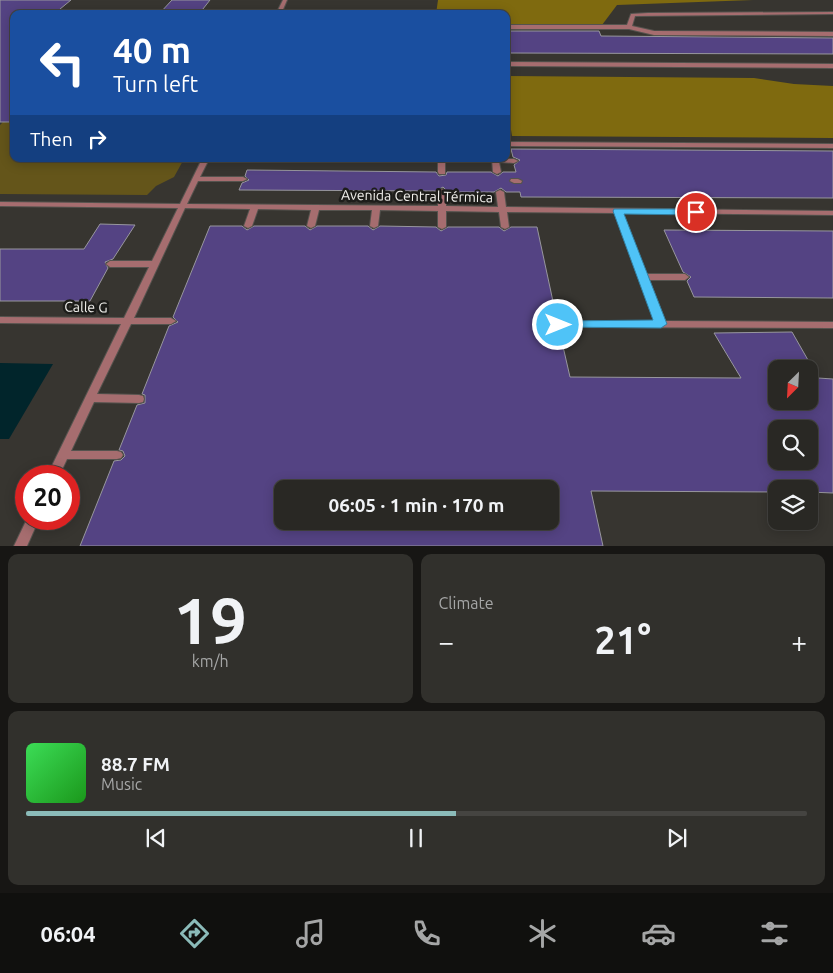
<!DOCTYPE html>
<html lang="en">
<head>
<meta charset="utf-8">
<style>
	body { margin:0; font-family:Ubuntu,sans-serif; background:#31302c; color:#f1f3f6; height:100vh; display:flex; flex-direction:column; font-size:19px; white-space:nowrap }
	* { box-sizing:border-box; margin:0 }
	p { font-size:16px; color:#a5a6a6 }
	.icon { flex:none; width:28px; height:28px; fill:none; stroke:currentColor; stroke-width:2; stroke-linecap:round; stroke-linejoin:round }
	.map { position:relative; height:546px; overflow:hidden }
	.side { display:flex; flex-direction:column; gap:8px; padding:8px; background:#171614; flex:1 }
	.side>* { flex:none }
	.hud { position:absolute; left:10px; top:10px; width:500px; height:152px; border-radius:10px; box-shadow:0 2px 12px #0003,0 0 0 1px #454441; background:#1a4fa0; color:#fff; overflow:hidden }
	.needle { width:32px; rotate:204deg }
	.controls { position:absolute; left:768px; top:360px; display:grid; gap:10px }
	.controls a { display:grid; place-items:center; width:50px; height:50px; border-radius:10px; background:#292824; box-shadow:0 2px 12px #0003,0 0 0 1px #454441; font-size:25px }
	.speed { position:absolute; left:15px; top:465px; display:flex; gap:10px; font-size:25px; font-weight:700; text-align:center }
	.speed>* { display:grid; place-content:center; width:65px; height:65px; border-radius:50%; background:#292824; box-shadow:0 2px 12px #0003,0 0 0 1px #454441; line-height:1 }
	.speed .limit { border:8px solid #d22; background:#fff; color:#111 }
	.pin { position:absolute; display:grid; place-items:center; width:42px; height:42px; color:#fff; margin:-21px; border:2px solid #fff; border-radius:50%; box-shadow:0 1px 5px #0007 }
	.me { position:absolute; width:55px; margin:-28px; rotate:90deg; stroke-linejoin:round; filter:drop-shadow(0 0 4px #0008) }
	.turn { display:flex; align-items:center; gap:18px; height:105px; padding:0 20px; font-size:22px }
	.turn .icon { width:65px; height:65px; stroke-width:2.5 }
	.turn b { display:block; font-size:35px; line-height:42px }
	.then { display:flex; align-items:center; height:48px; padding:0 20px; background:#0003; gap:10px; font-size:19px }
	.big { font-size:38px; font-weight:600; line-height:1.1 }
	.side .card { flex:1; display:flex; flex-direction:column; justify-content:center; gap:8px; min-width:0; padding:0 18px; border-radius:10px; background:#31302c }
	.side .dial { align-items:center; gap:0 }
	.dial b { font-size:65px; line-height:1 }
	.song { display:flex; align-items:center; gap:15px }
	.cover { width:60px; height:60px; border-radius:8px; background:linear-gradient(135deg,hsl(130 70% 55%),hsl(120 70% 35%)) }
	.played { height:5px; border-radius:2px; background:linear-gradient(90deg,#8bbbb9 55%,#454441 55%) }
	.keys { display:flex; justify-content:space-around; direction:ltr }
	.heat { display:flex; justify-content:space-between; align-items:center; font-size:28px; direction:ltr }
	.side .tiles { flex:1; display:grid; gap:8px; grid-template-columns:1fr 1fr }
	.card:last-child { grid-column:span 2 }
	.trip { position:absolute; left:274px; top:480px; width:285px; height:50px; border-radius:10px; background:#292824; box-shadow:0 2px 12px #0003,0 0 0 1px #454441; font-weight:600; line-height:50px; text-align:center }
	.dock { display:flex; height:80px; justify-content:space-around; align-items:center; background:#10100e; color:#a5a6a6 }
	.dock .icon { width:35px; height:35px }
	.dock .active { color:#8bbbb9 }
	.dock b { font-size:22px; color:#f1f3f6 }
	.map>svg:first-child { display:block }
	.green { fill:#64551a }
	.forest { fill:#7f6a0f }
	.water { fill:#01252b }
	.building { fill:#544383; stroke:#98979e; fill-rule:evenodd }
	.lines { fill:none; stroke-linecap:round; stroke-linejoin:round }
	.service-casing { stroke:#55534e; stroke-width:2 }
	.service { fill:#a66d6f; fill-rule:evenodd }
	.route { fill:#4fc3f7; stroke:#337fa1 }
	.labels { text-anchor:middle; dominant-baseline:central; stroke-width:5; stroke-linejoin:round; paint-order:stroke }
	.street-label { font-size:14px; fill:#f1f0ec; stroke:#1d1d1a }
</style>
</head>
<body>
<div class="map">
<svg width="833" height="546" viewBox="0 0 833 546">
	<rect width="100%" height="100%" fill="#373530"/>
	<path class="green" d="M3,122L14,123V159H184L174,177L156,186L147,195L0,194V125Z"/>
	<g class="forest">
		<path d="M438,0H753L617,5L602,25L506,26V14H436Z"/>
		<path d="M506,76L754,78L794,84L833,86V138L512,136L506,99Z"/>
	</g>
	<path class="water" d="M0,363L53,364L9,439H0Z"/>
	<g class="building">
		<path d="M0,0H71L54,14H14V122H0Z"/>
		<path d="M172,0H210L199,14H159Z"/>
		<path d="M506,31H599L601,36L833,38V54L506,53Z"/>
		<path d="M511,149L833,151V198L521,197L520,192H506L501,188L494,192H448L443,187L436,191L239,190L242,183L249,180L245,176L247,170L436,172L439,176L446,175L447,172H491L498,176L503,172H516L514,165L520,160L513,157Z"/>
		<path d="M100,224L135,225L113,259L105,262L108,268L90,301H0V249H84Z"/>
		<path d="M210,226H242L247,230L254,226H305L310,230L317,226H368L373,230L380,226L436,227L441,231L448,227H499L504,231L511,227H537L557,320L551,325L554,328L559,329L570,377L741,378L714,333L792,332L808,360H776V401H809V361L818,378L833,379V493L809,492V489H776V492L591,491L603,546H80L114,461L121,460L125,456L123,451L119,450L137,405L145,403V395L142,394L169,326L178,322L173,317ZM776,429H809V461H776ZM282,489H550V521H282Z"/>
		<path d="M664,230L833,231V298L694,297L687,281L691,277L683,272Z"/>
	</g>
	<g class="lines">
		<defs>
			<g id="service">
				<path d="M283,0H287L281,14H276Z"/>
				<path d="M833,12V14L635,16L632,26L654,31L833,32V36L654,35L629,29H506V25H627L631,14L648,13Z"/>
				<path d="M506,62L833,64V68L506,66Z"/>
				<path d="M506,142L833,144V148L506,146Z"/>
				<path d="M202,159H209L200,177H243L247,179L243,181H198L187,204L438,206V191L442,189L446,191V206L498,207L496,192L500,190L504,192L506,207L833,211V215L623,213L646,274H685L689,277L685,280H649L665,321L833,322V328L555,327L553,325L555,323L558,322L655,321L615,213L507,212L509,227L505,229L501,227L499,212L446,211V227L442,229L438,227V211L380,210L378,226L374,228L370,226L372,210H319L315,226L311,228L307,226L311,210L258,209L252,226L248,228L244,226L250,209L185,208L134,318H171L176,321L171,324H131L97,394L139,395L143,396L144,399L143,402L139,403L94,402L71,451H117L121,452L123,455L121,458L117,459H67L59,476H47L121,324L0,323V317L124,318L149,267H110L106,264L110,261H152L178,208L0,206V202L180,204Z"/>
				<path d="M438,159H445V174H439L438,172Z"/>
				<path d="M492,159H514L518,161L514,163L499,162L501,172L497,174L493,172Z"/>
				<path d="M511,179H518L522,181L521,183H514L510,181Z"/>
				<path d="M27,519H39L27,546H14Z"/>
			</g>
		</defs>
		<use href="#service" class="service-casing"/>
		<use href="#service" class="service"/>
	</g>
	<path class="route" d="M614,209H696L701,212L696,215L624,214L667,324L661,328L554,327L552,325L558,321L653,320L613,211Z"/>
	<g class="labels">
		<g class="street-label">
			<text transform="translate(417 196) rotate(1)">Avenida Central Térmica</text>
			<text transform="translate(86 307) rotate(1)">Calle G</text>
		</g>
	</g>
</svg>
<div class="controls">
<a><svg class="needle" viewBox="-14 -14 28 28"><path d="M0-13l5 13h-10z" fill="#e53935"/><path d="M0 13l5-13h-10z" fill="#a5a6a6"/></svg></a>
<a><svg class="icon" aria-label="search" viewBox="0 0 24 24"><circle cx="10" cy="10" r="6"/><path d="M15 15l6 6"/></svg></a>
<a><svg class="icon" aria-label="layers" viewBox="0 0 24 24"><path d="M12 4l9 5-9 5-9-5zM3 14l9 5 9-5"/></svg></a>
</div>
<div class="speed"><div class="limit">20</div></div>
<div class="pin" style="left:696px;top:212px;background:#d93025"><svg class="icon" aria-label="arrive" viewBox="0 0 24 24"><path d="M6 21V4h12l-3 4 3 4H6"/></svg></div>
<svg class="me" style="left:558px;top:325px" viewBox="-20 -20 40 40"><circle r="17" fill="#4fc3f7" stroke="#fff" stroke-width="3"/><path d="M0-11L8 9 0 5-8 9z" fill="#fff"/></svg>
<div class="trip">06:05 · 1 min · 170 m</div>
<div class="hud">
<div class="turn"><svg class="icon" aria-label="left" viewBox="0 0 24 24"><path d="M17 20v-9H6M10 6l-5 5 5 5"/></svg><div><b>40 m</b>Turn left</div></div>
<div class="then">Then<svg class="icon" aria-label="right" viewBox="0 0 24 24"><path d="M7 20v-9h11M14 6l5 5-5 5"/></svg></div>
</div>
</div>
<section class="side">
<div class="tiles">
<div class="card dial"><b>19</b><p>km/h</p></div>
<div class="card"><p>Climate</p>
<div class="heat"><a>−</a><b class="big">21°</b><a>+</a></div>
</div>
<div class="card">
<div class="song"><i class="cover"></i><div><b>88.7 FM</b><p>Music</p></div></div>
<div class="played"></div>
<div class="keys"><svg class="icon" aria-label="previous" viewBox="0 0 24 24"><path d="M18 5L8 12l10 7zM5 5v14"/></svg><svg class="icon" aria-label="pause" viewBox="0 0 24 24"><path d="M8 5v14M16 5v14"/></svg><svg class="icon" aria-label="next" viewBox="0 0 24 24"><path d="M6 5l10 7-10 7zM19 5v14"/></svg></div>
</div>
</div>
</section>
<nav class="dock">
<b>06:04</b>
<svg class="icon active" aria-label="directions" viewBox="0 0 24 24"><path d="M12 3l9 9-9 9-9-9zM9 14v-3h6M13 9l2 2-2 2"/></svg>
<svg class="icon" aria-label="music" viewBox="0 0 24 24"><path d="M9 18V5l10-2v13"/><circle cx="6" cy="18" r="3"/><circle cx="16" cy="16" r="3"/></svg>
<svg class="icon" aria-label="phone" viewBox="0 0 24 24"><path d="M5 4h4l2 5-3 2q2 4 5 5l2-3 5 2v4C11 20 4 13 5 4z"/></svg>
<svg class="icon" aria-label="climate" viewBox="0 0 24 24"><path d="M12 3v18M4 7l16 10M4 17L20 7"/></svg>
<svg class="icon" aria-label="car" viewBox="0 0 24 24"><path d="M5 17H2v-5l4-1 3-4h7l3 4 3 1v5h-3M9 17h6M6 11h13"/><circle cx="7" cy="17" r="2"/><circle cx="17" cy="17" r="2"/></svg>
<svg class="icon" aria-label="filters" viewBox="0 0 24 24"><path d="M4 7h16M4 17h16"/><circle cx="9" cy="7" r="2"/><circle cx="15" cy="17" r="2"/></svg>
</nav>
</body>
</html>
